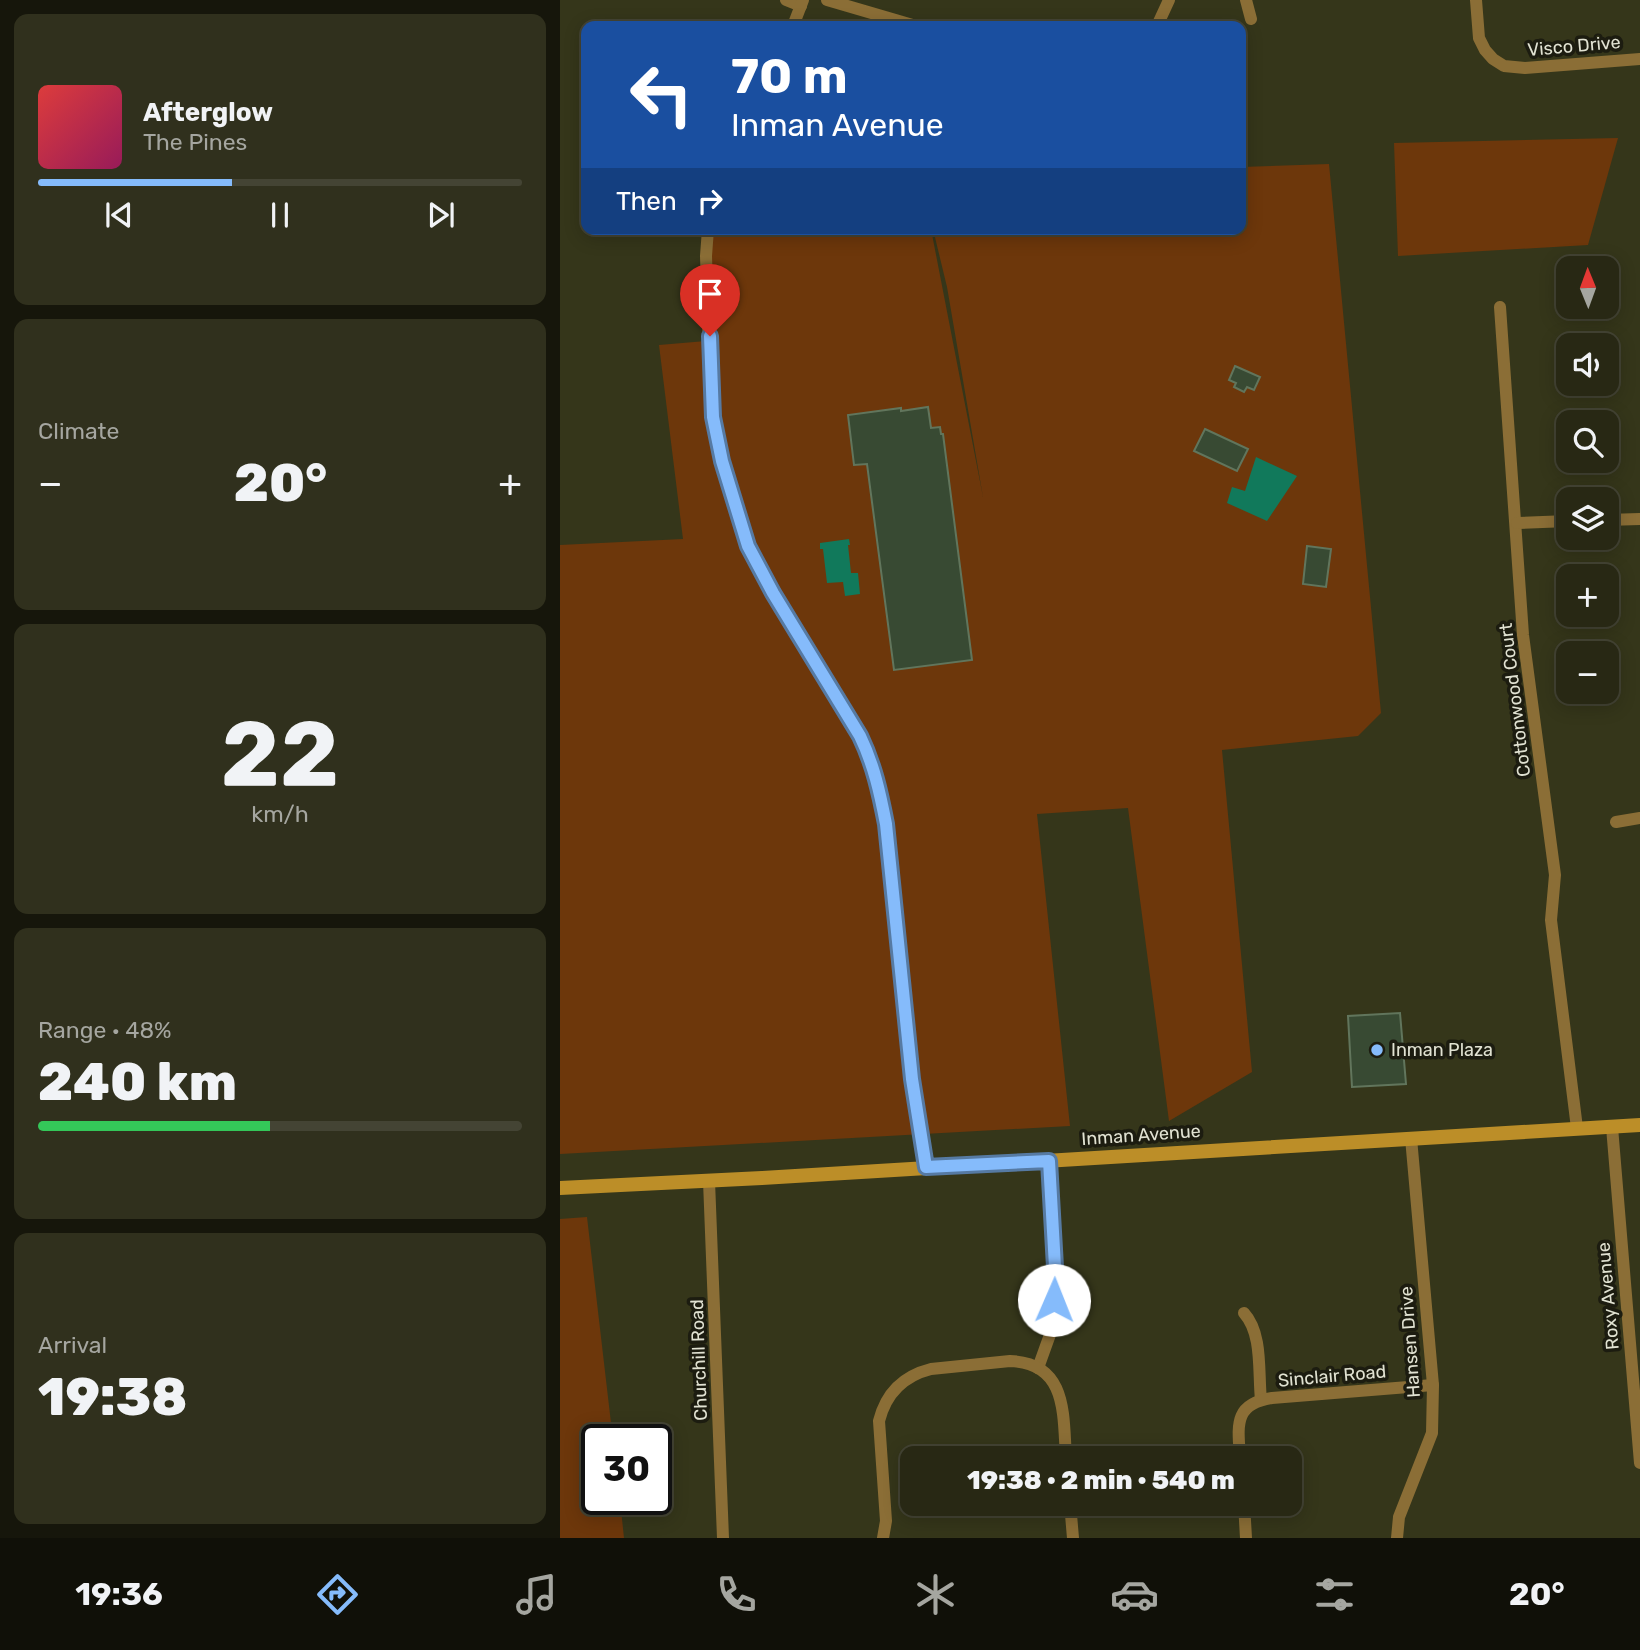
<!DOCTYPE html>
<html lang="en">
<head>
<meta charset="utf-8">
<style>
	body { margin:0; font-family:Rubik,sans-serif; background:#30301d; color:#f1f3f6; height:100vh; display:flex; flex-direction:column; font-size:26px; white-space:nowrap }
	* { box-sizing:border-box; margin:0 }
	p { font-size:23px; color:#a5a6a0 }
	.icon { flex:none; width:38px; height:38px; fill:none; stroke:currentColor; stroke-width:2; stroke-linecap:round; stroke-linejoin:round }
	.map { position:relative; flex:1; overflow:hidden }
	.side { display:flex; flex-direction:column; gap:14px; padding:14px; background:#16160b; width:560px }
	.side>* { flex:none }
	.top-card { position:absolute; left:21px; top:21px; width:665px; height:214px; border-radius:14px; box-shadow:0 4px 18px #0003,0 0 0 2px #444434; background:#1a4fa0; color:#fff; overflow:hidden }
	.needle { width:46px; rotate:359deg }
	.controls { position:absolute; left:996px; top:256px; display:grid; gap:14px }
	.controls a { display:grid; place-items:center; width:63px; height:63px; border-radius:14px; background:#282814; box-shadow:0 4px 18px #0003,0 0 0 2px #444434; font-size:35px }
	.speed { position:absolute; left:21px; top:1424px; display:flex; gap:14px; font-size:35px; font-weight:700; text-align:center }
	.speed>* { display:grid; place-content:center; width:91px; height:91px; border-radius:50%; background:#282814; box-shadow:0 4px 18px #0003,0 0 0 2px #444434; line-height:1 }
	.speed .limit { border:4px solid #111; border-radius:10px; background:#fff; color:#111 }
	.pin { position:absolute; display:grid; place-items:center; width:60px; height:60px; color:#fff; margin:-72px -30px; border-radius:50% 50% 50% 0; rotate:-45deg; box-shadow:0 0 7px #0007 }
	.pin .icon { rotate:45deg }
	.me { position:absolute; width:77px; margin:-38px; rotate:1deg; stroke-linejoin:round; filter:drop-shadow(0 0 5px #0008) }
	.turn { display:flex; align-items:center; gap:24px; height:147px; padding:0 35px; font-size:32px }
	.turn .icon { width:91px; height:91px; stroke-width:2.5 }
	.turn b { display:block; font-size:49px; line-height:60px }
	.then { display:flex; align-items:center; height:66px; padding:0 35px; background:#0003; gap:14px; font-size:26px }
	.big { font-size:52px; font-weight:800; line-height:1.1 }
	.side .card { flex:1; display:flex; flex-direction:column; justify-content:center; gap:10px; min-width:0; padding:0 24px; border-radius:14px; background:#30301d }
	.side .dial { align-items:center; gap:0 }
	.dial b { font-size:91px; line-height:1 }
	.song { display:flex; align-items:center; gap:21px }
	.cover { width:84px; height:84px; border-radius:10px; background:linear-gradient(135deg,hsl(0 70% 55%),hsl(330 70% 35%)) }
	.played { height:7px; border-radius:4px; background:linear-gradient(90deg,#85bbfb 40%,#444434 40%) }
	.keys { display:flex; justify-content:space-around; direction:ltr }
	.heat { display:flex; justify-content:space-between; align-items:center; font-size:38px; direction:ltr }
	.charge { height:10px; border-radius:5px; background:linear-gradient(90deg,#34c759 48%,#444434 0) }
	.trip { position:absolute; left:340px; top:1446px; width:402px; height:70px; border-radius:14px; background:#282814; box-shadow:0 4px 18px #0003,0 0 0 2px #444434; font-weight:800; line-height:70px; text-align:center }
	.menu { display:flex; height:112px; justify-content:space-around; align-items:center; background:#101008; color:#a5a6a0 }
	.menu .icon { width:49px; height:49px }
	.menu .active { color:#85bbfb }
	.menu b { font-size:32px; color:#f1f3f6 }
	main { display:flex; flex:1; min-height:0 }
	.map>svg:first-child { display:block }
	.green { fill:#6d370b }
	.water { fill:#11795b }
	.building { fill:#384a33; stroke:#61755c; stroke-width:2 }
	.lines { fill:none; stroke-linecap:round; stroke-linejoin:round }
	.street { stroke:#8b6e36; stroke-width:12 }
	.secondary { stroke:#bc8e28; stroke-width:14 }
	.route-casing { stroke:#567aa3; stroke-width:18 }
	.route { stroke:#85bbfb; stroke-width:12 }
	.poi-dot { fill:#85bbfb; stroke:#1c1c10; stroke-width:2.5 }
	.labels { text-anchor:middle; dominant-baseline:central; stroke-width:7; stroke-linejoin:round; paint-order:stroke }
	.street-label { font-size:18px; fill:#e1e2d2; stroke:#1c1c10 }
	.poi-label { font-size:18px; fill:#e1e2d2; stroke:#1c1c10; text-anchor:start }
</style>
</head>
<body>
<main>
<section class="side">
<div class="card">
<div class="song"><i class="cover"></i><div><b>Afterglow</b><p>The Pines</p></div></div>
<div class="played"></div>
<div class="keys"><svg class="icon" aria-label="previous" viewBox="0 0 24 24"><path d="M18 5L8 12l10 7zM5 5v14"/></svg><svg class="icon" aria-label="pause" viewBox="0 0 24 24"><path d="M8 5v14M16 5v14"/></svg><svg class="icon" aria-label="next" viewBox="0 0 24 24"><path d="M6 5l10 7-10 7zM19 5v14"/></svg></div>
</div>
<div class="card"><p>Climate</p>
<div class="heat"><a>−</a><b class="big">20°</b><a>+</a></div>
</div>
<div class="card dial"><b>22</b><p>km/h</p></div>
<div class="card"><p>Range · 48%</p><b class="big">240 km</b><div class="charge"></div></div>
<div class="card"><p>Arrival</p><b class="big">19:38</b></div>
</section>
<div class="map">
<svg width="1080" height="1538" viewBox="0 0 1080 1538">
	<rect width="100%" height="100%" fill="#35361a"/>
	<g class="green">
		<path d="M1058,138L1028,245L838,256L834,143Z"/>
		<path d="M769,164L821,713L798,736L662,750L692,1072L609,1121L568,808L477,814L510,1126L0,1154V545L123,539L99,345L146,341L150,229H371L423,497L387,287L373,229H681V167Z"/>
		<path d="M27,1217L53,1440H37V1500H60L64,1538H0V1219Z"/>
	</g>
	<g class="water">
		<path d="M696,457L737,476L707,521L667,503L672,487L685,491Z"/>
		<path d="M289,539L290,545H288L291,573H298L300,594L285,596L283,582L267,583L263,549H260V543Z"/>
	</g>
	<g class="building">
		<path d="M675,366L700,377L694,390L687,387L684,392L674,387L676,383L669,380Z"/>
		<path d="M368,407L371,428L380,427L381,434H383L412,660L334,670L307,464L294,465L288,415L341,408V411Z"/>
		<path d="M645,429L688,449L677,471L634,451Z"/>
		<path d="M747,546L771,549L766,587L743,584Z"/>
		<path d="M840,1013L846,1084L792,1087L788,1016Z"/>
	</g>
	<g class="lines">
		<g class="street">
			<path d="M226,0L241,6"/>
			<path d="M267,0L356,26"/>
			<path d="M686,0L691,19"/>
			<path d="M916,0L919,38L925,50L933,59L944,66L965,68L1080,59"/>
			<path d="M233,26L243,0"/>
			<path d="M597,26L609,0"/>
			<path d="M681,103L682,104"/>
			<path d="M148,229L146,256C148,309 148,363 153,416C159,468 177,523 199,570L300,736C314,765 320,793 326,824L352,1079L366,1167"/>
			<path d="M940,307L963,635L995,875L991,920L1017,1128"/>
			<path d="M1046,520L1080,519"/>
			<path d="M957,523L1008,521"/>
			<path d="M1056,822L1080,818"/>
			<path d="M1052,1127L1080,1463"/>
			<path d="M149,1181L163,1538"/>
			<path d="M684,1313C703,1334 698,1372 701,1400"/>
			<path d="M478,1368L492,1329L494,1300L489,1161"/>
			<path d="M680,1458C678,1426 673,1404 712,1398L873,1385"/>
			<path d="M510,1503L513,1538"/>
			<path d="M684,1503L686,1538"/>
			<path d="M323,1538L326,1521L319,1421C326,1393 343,1376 371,1369L450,1361C508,1363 503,1415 506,1458"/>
			<path d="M837,1538L839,1517L872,1433L873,1385L851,1138"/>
		</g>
		<path class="secondary" d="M0,1188L202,1178L1080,1125"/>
	</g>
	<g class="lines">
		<defs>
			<path id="route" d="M150,336L153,417L162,461L188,546L213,593L300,736C314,765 320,793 326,824L352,1079L366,1167L489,1161L495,1267L494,1300"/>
		</defs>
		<use href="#route" class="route-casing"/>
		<use href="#route" class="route"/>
	</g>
	<circle class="poi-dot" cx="817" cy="1050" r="7"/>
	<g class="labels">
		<g class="street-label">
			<text transform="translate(1014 46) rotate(-5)">Visco Drive</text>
			<text transform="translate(955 700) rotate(-97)">Cottonwood Court</text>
			<text transform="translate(581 1135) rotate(-4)">Inman Avenue</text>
			<text transform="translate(1048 1296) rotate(-95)">Roxy Avenue</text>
			<text transform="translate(850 1342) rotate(-94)">Hansen Drive</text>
			<text transform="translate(139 1360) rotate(-92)">Churchill Road</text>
			<text transform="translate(772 1376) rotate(-5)">Sinclair Road</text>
		</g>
		<g class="poi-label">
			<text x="831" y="1050">Inman Plaza</text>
		</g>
	</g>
</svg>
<div class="controls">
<a><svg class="needle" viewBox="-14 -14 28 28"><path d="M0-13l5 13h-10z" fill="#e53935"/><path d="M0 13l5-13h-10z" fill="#a5a6a0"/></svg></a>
<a><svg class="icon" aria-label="sound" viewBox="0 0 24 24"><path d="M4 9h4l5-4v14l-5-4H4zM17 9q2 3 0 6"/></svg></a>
<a><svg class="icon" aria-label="search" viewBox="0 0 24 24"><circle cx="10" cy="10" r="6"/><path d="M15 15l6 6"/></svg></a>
<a><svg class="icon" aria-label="layers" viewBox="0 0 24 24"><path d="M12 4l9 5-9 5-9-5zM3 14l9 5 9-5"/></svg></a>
<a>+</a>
<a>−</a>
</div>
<div class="speed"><div class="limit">30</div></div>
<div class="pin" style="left:150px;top:336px;background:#d93025"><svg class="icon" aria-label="arrive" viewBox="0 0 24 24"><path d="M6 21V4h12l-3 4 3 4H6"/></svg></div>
<svg class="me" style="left:494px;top:1300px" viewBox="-20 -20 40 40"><circle r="19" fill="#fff"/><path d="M0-13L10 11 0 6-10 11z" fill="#85bbfb"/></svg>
<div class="trip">19:38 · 2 min · 540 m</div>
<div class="top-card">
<div class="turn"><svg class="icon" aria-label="left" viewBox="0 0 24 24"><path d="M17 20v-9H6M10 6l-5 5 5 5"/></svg><div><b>70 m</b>Inman Avenue</div></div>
<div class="then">Then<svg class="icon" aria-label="right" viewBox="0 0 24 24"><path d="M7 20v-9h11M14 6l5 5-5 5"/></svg></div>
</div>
</div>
</main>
<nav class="menu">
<b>19:36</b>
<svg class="icon active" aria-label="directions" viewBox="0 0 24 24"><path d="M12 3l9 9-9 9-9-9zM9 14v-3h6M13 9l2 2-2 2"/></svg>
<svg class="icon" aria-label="music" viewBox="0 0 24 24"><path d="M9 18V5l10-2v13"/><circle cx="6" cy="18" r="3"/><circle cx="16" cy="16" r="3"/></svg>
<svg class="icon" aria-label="phone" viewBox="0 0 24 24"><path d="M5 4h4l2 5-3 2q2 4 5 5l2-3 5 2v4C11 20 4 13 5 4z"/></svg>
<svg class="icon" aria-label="climate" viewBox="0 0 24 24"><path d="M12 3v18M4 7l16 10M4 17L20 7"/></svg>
<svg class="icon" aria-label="car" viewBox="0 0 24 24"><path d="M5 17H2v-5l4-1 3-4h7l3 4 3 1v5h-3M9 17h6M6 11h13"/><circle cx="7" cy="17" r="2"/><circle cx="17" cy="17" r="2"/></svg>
<svg class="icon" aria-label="filters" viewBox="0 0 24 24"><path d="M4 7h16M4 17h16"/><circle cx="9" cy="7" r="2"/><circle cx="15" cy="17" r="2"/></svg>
<b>20°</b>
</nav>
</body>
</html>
